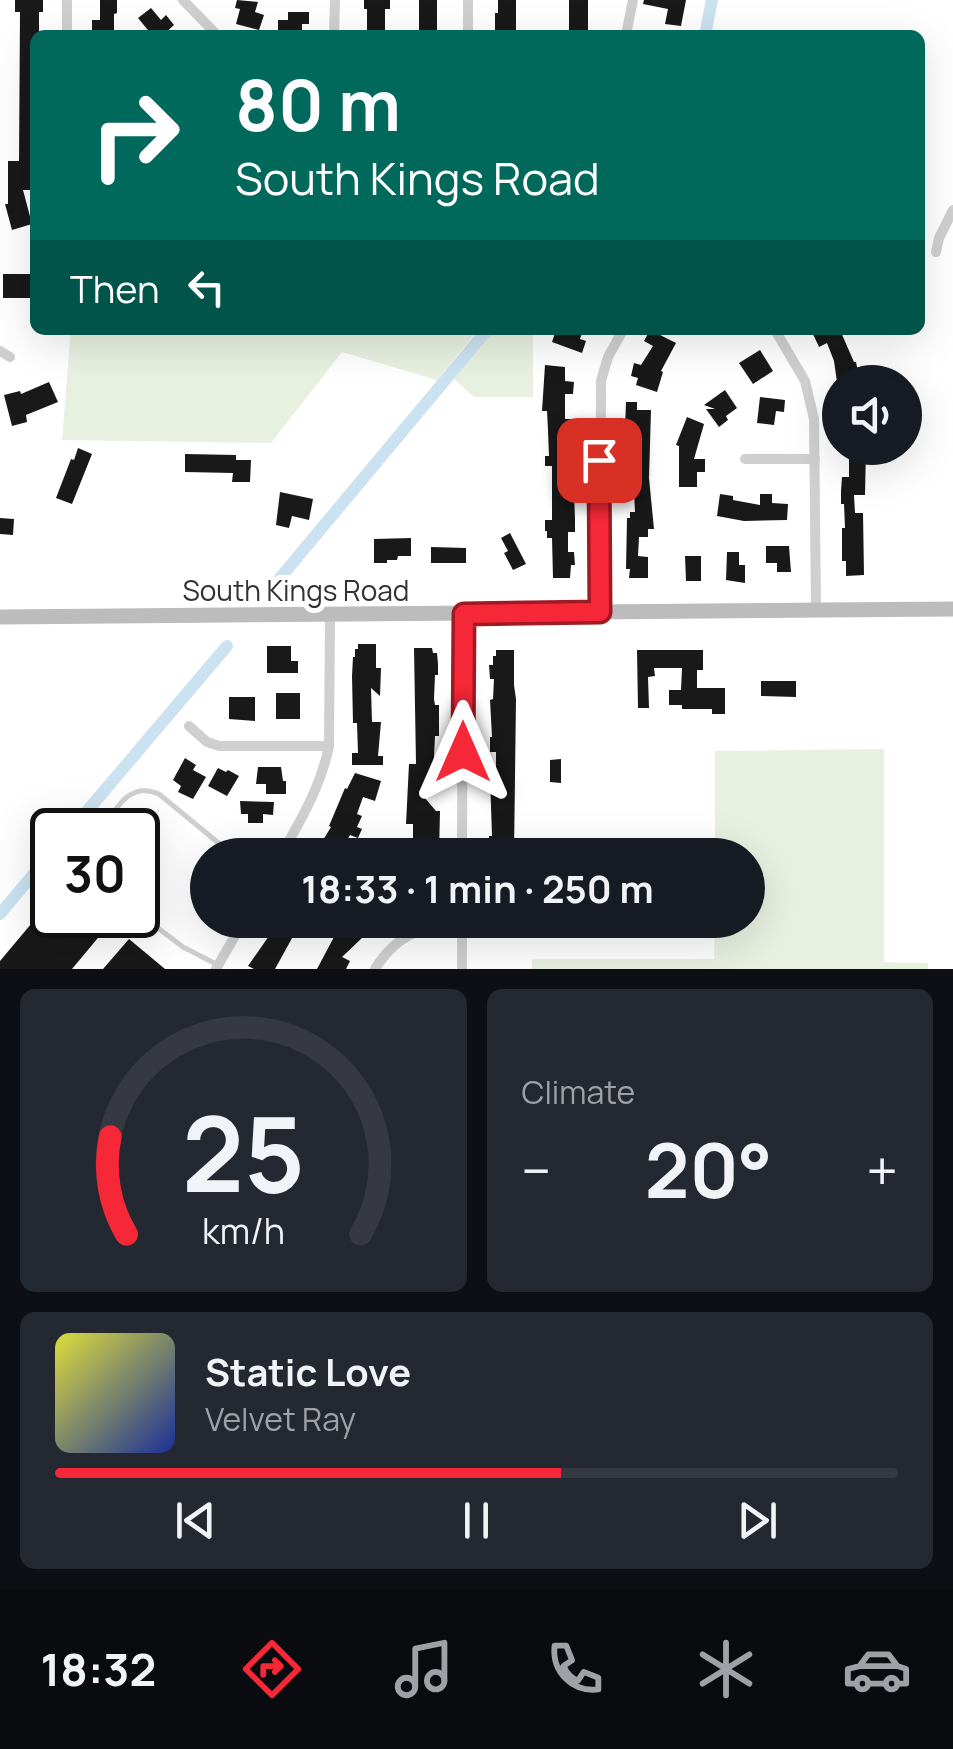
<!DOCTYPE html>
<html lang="en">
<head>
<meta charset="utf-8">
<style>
	body { margin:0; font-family:Manrope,sans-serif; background:#242831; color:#f1f3f6; height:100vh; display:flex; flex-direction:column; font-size:38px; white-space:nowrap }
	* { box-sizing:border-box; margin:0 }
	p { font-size:32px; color:#9ea1a6 }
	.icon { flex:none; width:55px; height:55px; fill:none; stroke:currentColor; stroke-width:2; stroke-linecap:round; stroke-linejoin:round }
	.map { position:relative; height:969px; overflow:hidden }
	.side { display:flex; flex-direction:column; gap:20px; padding:20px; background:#0d0f14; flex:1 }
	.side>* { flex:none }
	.guide { position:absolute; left:30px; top:30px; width:895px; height:305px; border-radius:15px; box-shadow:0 10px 40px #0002; background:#00695c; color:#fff; overflow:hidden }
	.tools { position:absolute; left:822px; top:365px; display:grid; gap:20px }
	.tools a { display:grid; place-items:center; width:100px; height:100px; border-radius:50%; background:#171b24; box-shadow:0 10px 40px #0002; font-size:50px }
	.speed { position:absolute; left:30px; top:808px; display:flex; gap:20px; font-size:50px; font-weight:700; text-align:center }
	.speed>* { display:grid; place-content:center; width:130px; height:130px; border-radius:50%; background:#171b24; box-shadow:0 10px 40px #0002; line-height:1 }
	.speed .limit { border:5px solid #111; border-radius:15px; background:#fff; color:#111 }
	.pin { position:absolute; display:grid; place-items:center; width:85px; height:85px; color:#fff; margin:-42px; border-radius:20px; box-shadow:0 5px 15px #0006 }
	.me { position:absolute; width:110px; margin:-55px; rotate:0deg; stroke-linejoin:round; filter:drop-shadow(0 0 8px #0008) }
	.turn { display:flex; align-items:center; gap:35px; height:210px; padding:0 40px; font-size:45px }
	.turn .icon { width:130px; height:130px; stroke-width:2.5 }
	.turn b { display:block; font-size:70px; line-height:85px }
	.then { display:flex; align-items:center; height:95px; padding:0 40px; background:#0003; gap:20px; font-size:38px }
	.big { font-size:75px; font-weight:700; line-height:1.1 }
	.side .widget { flex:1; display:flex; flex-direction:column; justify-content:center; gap:15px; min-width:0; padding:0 35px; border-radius:15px; background:#242831 }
	.side .dial { align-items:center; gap:0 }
	.dial svg { height:260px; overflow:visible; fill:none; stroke:#363941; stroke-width:7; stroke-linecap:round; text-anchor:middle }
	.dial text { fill:#f1f3f6; stroke:none }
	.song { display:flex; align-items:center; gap:30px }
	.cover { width:120px; height:120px; border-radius:15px; background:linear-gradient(135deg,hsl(60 70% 55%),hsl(230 70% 35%)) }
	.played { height:10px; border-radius:5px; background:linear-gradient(90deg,#f62837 60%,#363941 60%) }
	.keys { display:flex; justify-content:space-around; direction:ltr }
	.heat { display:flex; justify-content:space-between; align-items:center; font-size:55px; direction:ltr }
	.side .tiles { flex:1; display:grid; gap:20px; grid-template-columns:1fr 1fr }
	.widget:last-child { grid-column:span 2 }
	.trip { position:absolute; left:190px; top:838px; width:575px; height:100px; border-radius:50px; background:#171b24; box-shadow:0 10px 40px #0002; font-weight:700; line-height:100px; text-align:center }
	.dock { display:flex; height:160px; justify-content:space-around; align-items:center; background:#090b0e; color:#9ea1a6 }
	.dock .icon { width:70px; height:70px }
	.dock .active { color:#f62837 }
	.dock b { font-size:45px; color:#f1f3f6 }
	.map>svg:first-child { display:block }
	.green { fill:#e8f0e0 }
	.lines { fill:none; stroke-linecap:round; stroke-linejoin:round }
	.canal { stroke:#cbe2f1; stroke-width:12 }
	.building { fill:#191919 }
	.lane { stroke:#cfcfcf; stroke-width:5 }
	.street { stroke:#cfcfcf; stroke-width:10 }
	.secondary { stroke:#bcbcbc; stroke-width:15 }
	.route-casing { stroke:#a01a24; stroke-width:25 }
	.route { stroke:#f62837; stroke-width:18 }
	.labels { text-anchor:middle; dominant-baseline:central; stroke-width:10; stroke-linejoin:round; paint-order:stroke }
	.street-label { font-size:28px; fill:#323232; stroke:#fff }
</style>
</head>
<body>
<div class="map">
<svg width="953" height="969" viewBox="0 0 953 969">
	<rect width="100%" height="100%" fill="#fff"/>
	<g class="green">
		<path d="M71,330H478L437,380L342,352L271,443L62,440Z"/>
		<path d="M494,330H533V397H474L454,379Z"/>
		<path d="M884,749V962L928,963V969H532V959H714L715,920H748V855H715V751Z"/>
	</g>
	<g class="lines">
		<g class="canal">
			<path d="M705,35L712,0"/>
			<path d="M265,596L487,330"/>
			<path d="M71,830L227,646"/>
			<path d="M0,914L52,852"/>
		</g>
	</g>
	<g class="building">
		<path d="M15,0H43V12H39V35H35V153H31L30,190H23L32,224L12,230L5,204H8V161H19L20,12H15Z"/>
		<path d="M100,0H117V13L114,14V35H92V20H100Z"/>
		<path d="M237,0L258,2L255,12L264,15L259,30L236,24L240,9L235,8Z"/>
		<path d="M364,0H390V9H385V35H367V9H364Z"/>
		<rect x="419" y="0" width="18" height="35"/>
		<path d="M498,0H516V35H495V13H498Z"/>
		<rect x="569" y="0" width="19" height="35"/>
		<path d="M644,0H686L681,26L665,24L668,9L643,4Z"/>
		<path d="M151,8L161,20L166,15L174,25L163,35H152L138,18Z"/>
		<path d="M288,12H309V24H302V35H278V20H288Z"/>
		<path d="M3,274H31V282H35V298H3Z"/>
		<path d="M556,330H583L580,339L586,341L582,353L552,342Z"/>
		<path d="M650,330L676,343L661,371L663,372L657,392L636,385L638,378L631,376L634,363L641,365L653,346L644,341Z"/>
		<path d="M822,330H840L854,362H856L858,372L863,371L864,381L837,382L834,361L827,343L819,347L813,334Z"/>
		<path d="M760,350L773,371L753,384L739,363Z"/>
		<path d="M545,365L565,367V381L574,382L573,394H565V419H573L574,453H568L569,492H574L575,519V532H568V552H574L575,565H571L570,578H553L552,538H547V531H545V520H552V466H545V456H549L548,430L547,411H542Z"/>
		<path d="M49,382L58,402L26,415L27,422L12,426L4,395L20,391L21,394Z"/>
		<path d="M725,390L737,408L726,416L728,420L719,427L706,409H715L704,405Z"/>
		<path d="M760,397L785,400L784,412L776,411L774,425L757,423Z"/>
		<path d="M626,402H637V410H651L649,478L654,529H648V537H639L638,556L648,557V578H629L630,569H626L627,518H630V512H635L634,491H625V479H634V453H624Z"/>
		<path d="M687,417L704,424L694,459H705V472H697V487H679V446L676,445Z"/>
		<path d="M78,448L92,454L72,504L56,498L71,459L74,460Z"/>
		<path d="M849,448H866L865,495H854L855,513H863L864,575L846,576V561H842V528H845L844,504H841V491L842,477H849Z"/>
		<path d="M185,454L236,455V460H251L250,482H232L233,473L185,472Z"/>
		<path d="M280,492L313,499L309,520L292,516L289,528L276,525Z"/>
		<path d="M720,494L733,496V500L760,505V494H772V503L788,504L787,520L744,521L717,516Z"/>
		<path d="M0,518L14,519L13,535L0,534Z"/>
		<path d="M510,533L526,564L513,570L504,553L508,551L501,538Z"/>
		<path d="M411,538V556H398L397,560H387V563H374V539Z"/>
		<path d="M766,546H789L791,572H777V563H766Z"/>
		<path d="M431,547L466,548V563H431Z"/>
		<path d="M727,552H739V565H745V583L726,580Z"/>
		<path d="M685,556H701V581H686Z"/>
		<path d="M358,644H376V668H381L380,696L371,688L372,722H381L378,756H383V765H352V753H358L357,723H353L352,676L353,657H355V649H358Z"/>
		<path d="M267,646H291V661H298V673H267Z"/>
		<path d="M414,648H432L433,653H437L438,664V675H435L434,699L435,705H439V736H435L433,777L439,778V791H419L436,811H440L439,854L436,855H413V824H406L409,764H416Z"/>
		<path d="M496,650H514V685L516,699L514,855H497V849H489V836H492L490,776H496V752H490V737H492L490,700L493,699L494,679H490L489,665H493V656H496Z"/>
		<path d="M637,650H703V670H697V688H725V714H712V709H682V705H669V690H681L682,668H654L655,676L648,677L649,708H638Z"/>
		<path d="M761,681H796V697L761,696Z"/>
		<rect x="276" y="693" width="24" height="26"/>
		<path d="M229,697H255V721L229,719Z"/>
		<path d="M185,758L196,765L193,770L206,777L193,799L178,792L181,786L173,780Z"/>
		<path d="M561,759V783L550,782V760Z"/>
		<path d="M258,767H281L283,781H286V794H266V784H256Z"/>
		<path d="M218,768L226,772L228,770L239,776L227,796L208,786Z"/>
		<path d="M355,773L381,781L375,801L363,797L357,814L362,816L357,827L362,829L358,838L350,835L339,855H314L331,827L329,826L345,788L347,789Z"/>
		<path d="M240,801L274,802L273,815L263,814V823H248V814H241Z"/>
		<path d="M52,899V915H117L72,969H0V961Z"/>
		<path d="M280,920H302L275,969H254L248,966Z"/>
		<path d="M342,920H381L342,957L350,961L346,969H317L334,937L329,932Z"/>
		<path d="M129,939L165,969H103Z"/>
	</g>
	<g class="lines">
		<g class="lane">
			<path d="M101,830C117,808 129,781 159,794L233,855"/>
			<path d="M138,913L183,947L218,965"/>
		</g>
		<g class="street">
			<path d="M183,0L217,35"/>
			<path d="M67,35V0"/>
			<path d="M334,35L335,0"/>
			<path d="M468,35V0"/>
			<path d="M626,35L633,0"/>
			<path d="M936,252L939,238L953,210"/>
			<path d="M775,330L805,381L814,419L816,610"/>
			<path d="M0,351L10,357"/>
			<path d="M745,459H815"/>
			<path d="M600,612L601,381L608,357L623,330"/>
			<path d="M189,726L207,742L219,746H329"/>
			<path d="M281,855C301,820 321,786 329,746L330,615"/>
			<path d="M462,855L463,614"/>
			<path d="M462,920V969"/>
			<path d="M216,969L244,920"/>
			<path d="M375,969C398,933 420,926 462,929"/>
		</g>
		<path class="secondary" d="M0,617L953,609"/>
	</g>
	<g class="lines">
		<defs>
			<path id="route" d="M463,752L464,614L600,612L599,460"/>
		</defs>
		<use href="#route" class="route-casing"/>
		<use href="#route" class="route"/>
	</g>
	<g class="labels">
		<g class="street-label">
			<text x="296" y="590">South Kings Road</text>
		</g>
	</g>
</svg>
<div class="tools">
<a><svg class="icon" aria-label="sound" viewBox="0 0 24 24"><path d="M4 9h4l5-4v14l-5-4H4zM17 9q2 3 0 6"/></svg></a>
</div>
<div class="speed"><div class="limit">30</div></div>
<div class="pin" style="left:599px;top:460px;background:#d93025"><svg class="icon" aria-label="arrive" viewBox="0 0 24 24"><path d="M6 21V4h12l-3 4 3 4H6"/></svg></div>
<svg class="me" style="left:463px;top:752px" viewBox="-20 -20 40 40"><path d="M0-17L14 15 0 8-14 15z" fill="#f62837" stroke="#fff" stroke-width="4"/></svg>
<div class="trip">18:33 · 1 min · 250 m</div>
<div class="guide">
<div class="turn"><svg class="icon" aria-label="right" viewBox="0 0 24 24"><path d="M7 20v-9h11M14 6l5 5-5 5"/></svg><div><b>80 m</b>South Kings Road</div></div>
<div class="then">Then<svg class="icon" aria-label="left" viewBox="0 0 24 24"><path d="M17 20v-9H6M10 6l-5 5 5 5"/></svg></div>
</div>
</div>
<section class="side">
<div class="tiles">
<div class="widget dial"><svg viewBox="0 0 100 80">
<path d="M14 69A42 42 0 1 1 86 69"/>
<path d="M14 69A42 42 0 0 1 9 39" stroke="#f62837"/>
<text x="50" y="56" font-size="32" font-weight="700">25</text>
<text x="50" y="72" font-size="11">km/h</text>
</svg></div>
<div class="widget"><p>Climate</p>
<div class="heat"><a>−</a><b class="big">20°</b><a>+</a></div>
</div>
<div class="widget">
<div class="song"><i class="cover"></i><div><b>Static Love</b><p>Velvet Ray</p></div></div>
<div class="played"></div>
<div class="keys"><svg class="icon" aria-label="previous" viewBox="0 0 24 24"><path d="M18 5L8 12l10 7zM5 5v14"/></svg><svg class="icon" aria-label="pause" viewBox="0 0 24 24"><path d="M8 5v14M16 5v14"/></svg><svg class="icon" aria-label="next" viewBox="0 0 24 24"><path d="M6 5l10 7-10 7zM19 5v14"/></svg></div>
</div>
</div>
</section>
<nav class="dock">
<b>18:32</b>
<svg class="icon active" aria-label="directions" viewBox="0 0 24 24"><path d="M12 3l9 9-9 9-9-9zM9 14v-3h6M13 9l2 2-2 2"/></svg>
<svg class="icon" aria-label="music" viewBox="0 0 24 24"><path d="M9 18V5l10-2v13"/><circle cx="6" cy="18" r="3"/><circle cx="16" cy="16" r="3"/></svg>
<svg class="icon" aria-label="phone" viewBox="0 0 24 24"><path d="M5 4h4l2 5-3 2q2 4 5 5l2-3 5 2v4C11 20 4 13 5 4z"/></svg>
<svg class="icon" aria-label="climate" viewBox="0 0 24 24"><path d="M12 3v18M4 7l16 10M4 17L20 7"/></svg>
<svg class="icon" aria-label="car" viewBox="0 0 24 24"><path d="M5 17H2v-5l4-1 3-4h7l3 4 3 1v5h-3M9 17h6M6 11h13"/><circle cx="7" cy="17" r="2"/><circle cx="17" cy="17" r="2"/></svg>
</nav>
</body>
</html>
